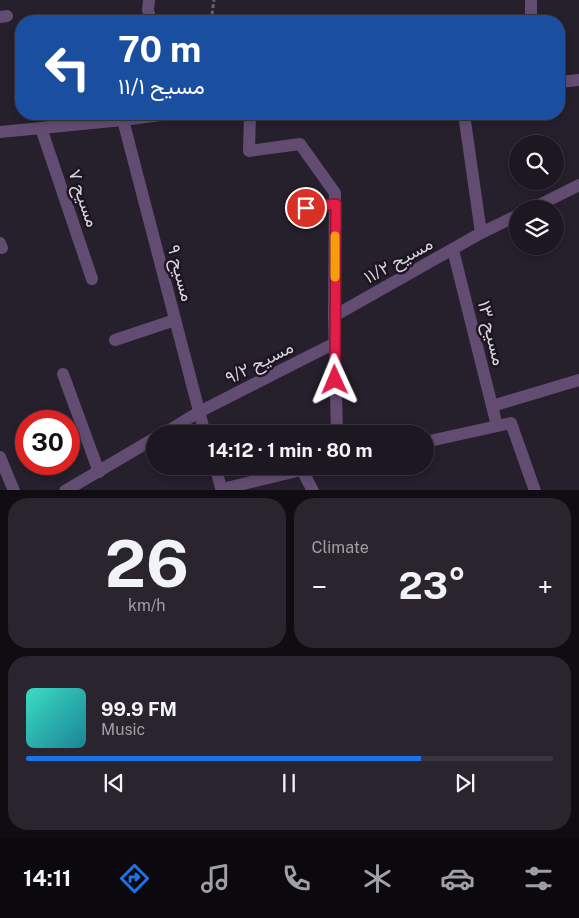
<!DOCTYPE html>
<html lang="en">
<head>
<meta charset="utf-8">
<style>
	body { margin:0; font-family:"Public Sans",Vazirmatn,sans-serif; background:#29242e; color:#f1f3f6; height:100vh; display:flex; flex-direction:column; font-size:19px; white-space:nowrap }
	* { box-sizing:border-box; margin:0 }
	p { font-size:16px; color:#a09fa5 }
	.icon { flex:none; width:28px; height:28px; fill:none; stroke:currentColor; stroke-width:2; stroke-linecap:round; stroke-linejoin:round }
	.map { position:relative; height:490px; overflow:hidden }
	.details { display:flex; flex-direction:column; gap:8px; padding:8px; background:#0f0d12; flex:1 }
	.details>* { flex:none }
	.hud { position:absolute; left:15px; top:15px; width:550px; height:105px; border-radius:20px; box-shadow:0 2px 8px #0003,0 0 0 1px #3a363f; background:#1a4fa0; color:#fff; overflow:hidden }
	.fabs { position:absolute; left:509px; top:135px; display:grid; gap:10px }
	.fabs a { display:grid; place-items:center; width:55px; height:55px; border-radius:50%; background:#1c1721; box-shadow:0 2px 8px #0003,0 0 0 1px #3a363f; font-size:25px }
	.speed { position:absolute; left:15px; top:410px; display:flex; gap:10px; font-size:25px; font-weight:700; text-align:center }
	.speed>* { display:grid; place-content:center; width:65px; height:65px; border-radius:50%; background:#1c1721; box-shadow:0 2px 8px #0003,0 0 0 1px #3a363f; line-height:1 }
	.speed .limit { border:8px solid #d22; background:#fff; color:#111 }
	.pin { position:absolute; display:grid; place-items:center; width:42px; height:42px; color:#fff; margin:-21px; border:2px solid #fff; border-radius:50%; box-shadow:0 1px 5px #0007 }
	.me { position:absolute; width:55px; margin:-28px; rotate:359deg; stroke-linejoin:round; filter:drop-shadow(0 0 4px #0008) }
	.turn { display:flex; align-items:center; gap:18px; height:105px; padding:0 20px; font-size:22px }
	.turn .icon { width:65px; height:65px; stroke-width:2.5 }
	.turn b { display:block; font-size:35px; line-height:42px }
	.big { font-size:38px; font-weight:700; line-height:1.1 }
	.details .widget { flex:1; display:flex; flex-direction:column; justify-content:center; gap:8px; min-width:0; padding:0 18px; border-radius:20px; background:#29242e }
	.details .dial { align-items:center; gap:0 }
	.dial b { font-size:65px; line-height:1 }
	.song { display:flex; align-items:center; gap:15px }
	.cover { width:60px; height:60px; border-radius:8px; background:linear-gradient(135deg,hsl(170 70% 55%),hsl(190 70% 35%)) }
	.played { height:5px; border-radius:2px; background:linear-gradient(90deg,#1a73e8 75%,#3a363f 75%) }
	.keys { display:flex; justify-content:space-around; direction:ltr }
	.heat { display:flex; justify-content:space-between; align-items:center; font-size:28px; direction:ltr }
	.details .tiles { flex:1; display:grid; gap:8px; grid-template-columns:1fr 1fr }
	.widget:last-child { grid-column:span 2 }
	.trip { position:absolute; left:146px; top:425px; width:288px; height:50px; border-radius:25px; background:#1c1721; box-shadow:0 2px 8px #0003,0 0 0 1px #3a363f; font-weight:700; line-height:50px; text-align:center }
	.tabs { display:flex; height:80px; justify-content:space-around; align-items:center; background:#0b090d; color:#a09fa5 }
	.tabs .icon { width:35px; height:35px }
	.tabs .active { color:#1a73e8 }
	.tabs b { font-size:22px; color:#f1f3f6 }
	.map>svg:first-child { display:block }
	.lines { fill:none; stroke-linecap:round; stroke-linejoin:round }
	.path { stroke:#67616d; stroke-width:3; stroke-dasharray:4 2.5; stroke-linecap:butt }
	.minor { stroke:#624c72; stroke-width:12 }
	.route-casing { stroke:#92132f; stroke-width:12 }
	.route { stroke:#e11d48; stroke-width:9 }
	.slow { stroke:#f59e0b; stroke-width:9 }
	.labels { text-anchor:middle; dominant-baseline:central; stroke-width:5; stroke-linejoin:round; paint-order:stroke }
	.street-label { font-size:18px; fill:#d8d3dc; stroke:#1d1522 }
</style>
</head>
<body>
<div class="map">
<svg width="579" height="491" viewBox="0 0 579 491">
	<rect width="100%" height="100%" fill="#261f2c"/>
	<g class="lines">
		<path class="path" d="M211,21L214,0"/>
		<g class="minor">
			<path d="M149,0L148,10L151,21"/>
			<path d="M531,0V21"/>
			<path d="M0,17L7,16"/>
			<path d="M559,82L579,80"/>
			<path d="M250,114L249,151L300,144L335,193L334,316L337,434"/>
			<path d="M464,114L481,233"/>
			<path d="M123,120L205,434"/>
			<path d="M41,128L92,279"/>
			<path d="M0,132L123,120L168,114"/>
			<path d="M531,209L579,185"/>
			<path d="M291,210L336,204"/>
			<path d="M0,243L2,248"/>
			<path d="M453,250L497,426"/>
			<path d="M334,316L481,233L518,215"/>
			<path d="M115,340L175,320"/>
			<path d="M63,374L99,472"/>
			<path d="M492,406L579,380"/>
			<path d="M163,434L199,412L335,343"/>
			<path d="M425,442L511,423L535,491"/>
			<path d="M0,457L14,491"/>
			<path d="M215,466L222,491"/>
			<path d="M302,470L313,491"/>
			<path d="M222,489L318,466"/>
			<path d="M65,491L155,438"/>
		</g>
	</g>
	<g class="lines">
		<defs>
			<path id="route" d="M306,208L336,204L335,380"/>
		</defs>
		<use href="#route" class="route-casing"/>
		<use href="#route" class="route"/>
		<path class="slow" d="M335,277V236"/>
	</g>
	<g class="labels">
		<g class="street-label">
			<text transform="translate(84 198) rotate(71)">مسیح ۷</text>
			<text transform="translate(398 260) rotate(-29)">مسیح ۱۱/۲</text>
			<text transform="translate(181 273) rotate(75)">مسیح ۹</text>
			<text transform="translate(492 333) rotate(76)">مسیح ۱۳</text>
			<text transform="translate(259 362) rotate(-27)">مسیح ۹/۲</text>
		</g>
	</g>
</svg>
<div class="fabs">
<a><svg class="icon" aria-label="search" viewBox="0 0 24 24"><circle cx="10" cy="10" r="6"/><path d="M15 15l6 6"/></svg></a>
<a><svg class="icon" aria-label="layers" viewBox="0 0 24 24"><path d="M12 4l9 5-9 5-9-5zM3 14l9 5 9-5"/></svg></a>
</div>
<div class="speed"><div class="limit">30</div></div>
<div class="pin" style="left:306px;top:208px;background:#d93025"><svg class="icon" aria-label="arrive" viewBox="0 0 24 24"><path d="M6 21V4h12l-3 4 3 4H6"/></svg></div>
<svg class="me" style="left:335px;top:380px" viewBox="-20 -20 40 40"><path d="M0-17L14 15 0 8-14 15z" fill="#e11d48" stroke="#fff" stroke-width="4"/></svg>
<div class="trip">14:12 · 1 min · 80 m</div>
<div class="hud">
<div class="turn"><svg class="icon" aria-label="left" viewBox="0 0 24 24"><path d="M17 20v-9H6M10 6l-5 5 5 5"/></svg><div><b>70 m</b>مسیح ۱۱/۱</div></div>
</div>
</div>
<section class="details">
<div class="tiles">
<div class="widget dial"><b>26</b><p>km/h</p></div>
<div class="widget"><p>Climate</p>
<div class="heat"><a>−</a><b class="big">23°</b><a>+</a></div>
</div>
<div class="widget">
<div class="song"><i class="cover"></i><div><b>99.9 FM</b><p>Music</p></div></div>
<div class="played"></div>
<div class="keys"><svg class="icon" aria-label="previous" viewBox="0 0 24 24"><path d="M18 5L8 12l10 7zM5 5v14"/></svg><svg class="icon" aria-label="pause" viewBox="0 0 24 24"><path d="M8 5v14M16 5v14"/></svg><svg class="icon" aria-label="next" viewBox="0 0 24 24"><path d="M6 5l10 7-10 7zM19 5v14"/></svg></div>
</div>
</div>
</section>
<nav class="tabs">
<b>14:11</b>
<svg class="icon active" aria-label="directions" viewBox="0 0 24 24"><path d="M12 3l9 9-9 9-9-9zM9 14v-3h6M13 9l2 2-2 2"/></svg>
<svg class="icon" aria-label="music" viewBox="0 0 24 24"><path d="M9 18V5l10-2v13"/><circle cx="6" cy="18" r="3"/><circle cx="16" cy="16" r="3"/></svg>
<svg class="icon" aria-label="phone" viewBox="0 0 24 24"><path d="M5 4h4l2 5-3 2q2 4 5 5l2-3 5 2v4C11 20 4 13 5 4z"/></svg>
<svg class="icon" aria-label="climate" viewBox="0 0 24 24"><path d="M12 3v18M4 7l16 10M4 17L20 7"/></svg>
<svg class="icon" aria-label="car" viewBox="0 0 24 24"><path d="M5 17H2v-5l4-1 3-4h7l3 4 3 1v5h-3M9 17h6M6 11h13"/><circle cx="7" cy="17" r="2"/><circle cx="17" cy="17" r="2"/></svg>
<svg class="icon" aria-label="filters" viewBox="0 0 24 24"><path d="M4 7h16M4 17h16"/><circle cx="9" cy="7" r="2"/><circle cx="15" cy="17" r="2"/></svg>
</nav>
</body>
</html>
